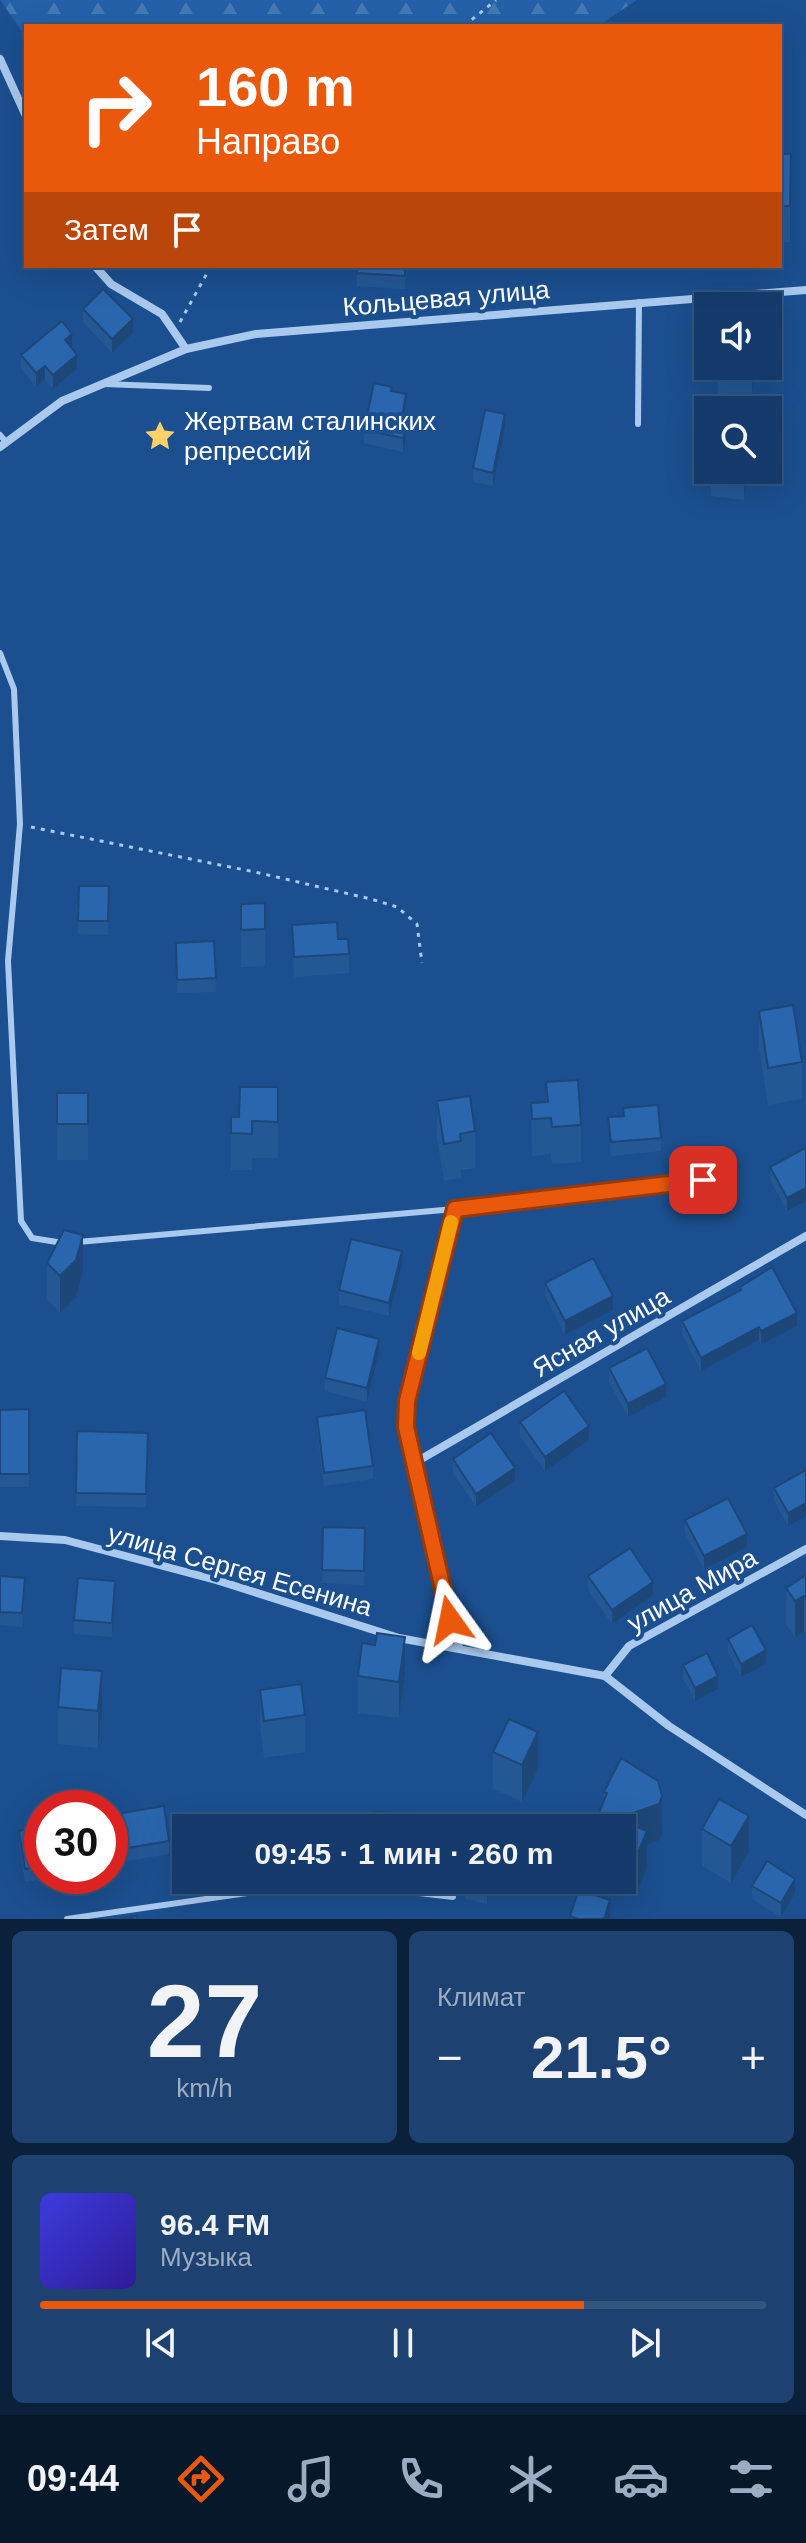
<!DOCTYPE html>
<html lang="ru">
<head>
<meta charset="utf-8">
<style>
	body { margin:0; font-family:Helvetica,sans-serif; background:#1d4271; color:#f1f3f6; height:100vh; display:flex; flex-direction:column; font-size:30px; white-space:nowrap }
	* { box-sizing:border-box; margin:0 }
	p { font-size:26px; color:#9dadc1 }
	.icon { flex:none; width:44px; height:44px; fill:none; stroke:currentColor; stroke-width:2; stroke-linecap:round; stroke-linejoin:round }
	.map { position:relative; height:1919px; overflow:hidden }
	.panel { display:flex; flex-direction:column; gap:12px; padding:12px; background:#0b203b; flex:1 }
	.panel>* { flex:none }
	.top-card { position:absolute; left:24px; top:24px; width:758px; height:244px; border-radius:0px; box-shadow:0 8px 32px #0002,0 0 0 2px #33557e; background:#ea580c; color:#fff; overflow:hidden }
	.buttons { position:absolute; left:694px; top:292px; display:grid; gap:16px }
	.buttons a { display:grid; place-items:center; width:88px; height:88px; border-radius:0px; background:#143b6b; box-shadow:0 8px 32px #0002,0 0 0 2px #33557e; font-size:40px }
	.speed { position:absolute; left:24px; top:1790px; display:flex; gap:16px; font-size:40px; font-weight:700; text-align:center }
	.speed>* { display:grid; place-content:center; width:104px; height:104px; border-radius:50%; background:#143b6b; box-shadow:0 8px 32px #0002,0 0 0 2px #33557e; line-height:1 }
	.speed .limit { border:12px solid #d22; background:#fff; color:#111 }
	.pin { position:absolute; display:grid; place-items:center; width:68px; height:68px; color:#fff; margin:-34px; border-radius:16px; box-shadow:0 4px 12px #0006 }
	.me { position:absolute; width:88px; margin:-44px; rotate:348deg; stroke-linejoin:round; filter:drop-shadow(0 0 6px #0008) }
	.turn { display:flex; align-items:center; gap:28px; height:168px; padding:0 40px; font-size:36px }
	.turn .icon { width:104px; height:104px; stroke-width:2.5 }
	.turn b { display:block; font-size:56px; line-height:68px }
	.then { display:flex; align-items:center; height:76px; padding:0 40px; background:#0003; gap:16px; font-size:30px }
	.big { font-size:60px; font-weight:800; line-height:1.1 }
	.panel .widget { flex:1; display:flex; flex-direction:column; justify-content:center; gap:12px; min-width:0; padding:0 28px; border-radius:12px; background:#1d4271 }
	.panel .dial { align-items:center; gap:0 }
	.dial b { font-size:104px; line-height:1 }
	.song { display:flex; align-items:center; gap:24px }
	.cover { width:96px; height:96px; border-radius:12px; background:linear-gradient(135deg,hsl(240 70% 55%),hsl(250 70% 35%)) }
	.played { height:8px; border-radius:4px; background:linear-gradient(90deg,#ea580c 75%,#33557e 75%) }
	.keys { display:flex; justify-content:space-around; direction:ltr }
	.heat { display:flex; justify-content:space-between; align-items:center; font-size:44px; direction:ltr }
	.panel .tiles { flex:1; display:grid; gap:12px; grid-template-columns:1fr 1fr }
	.widget:last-child { grid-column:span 2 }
	.trip { position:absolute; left:172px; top:1814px; width:464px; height:80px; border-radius:0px; background:#143b6b; box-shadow:0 8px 32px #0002,0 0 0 2px #33557e; font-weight:800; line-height:80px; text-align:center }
	.dock { display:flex; height:128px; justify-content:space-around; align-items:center; background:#08182b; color:#9dadc1 }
	.dock .icon { width:56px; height:56px }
	.dock .selected { color:#ea580c }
	.dock b { font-size:36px; color:#f1f3f6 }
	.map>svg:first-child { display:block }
	.forest { fill:url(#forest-firs) }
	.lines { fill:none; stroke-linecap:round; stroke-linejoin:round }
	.path { stroke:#a9c9ee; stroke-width:3; stroke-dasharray:4 6; stroke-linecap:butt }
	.service { stroke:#a9c9ee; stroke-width:6 }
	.minor { stroke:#a9c9ee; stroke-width:8 }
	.wall { fill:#245895 }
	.shaded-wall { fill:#1d4779 }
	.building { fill:#2a66ad; stroke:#1d4779; stroke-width:2 }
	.route-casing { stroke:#983908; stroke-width:20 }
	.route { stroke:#ea580c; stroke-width:14 }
	.slow { stroke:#f59e0b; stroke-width:14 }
	.labels { text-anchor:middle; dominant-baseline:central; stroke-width:8; stroke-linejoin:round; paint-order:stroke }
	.street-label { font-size:26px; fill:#fff; stroke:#1b4f8f }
	.poi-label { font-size:26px; fill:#fff; stroke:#1b4f8f; text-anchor:start }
</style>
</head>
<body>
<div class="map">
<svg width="806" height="1919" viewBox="0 0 806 1919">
	<defs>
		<pattern id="forest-firs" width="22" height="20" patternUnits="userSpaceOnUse" patternTransform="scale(2)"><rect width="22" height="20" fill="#2461a8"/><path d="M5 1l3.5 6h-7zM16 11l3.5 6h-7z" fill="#4579b5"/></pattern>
	</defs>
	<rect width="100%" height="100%" fill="#1b4f8f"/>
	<path class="forest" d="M0,0H637L598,26H26V37Z"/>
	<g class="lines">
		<g class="path">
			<path d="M464,26L496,0"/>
			<path d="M180,322L211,266"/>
			<path d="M31,827L255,872L371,899L397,907L417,924L422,963"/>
		</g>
		<g class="service">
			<path d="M104,384L209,388"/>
			<path d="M638,424L639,302"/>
			<path d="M0,435L6,442"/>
			<path d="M0,653L14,689L20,824L8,961L21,1221L32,1238L63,1243"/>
			<path d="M78,1242L455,1209L703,1180"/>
			<path d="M67,1919L324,1882L453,1897"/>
		</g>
		<g class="minor">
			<path d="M0,59L26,116"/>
			<path d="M186,349L256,334L806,290"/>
			<path d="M0,447L62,401L186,349L162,314L111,284L95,266"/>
			<path d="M416,1462L406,1427L407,1401L455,1209"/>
			<path d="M0,1536L65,1540L216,1580L399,1638L605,1676L669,1726L806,1815"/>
			<path d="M459,1647L416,1462L806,1236"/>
			<path d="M605,1676L629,1646L806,1549"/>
		</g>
	</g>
	<g class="wall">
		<path d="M780,154L791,191L790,242H780Z"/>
		<path d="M406,266L405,289L357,286V273Z"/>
		<path d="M83,309L133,333L112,353L83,322Z"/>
		<path d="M72,347L77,369L53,389L45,379L36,387L21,368V355Z"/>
		<path d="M718,366H754L752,400L718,398Z"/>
		<path d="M392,391L406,408L404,418L407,432L403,452L364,443V430Z"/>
		<path d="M505,428L493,486L473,482V468Z"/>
		<path d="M711,470H747L744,500L711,496Z"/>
		<path d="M79,886H109L108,935L78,934Z"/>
		<path d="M265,903V966L241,967V904Z"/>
		<path d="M292,925L338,939L349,954V973L294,977Z"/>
		<path d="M214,941L216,992L177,993L176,943Z"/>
		<path d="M759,1011L802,1062V1099L768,1105L759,1047Z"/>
		<path d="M546,1082L581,1125V1162L552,1164L551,1154L532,1156L531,1103L546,1102Z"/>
		<path d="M278,1087V1158H252V1170H231V1117H239Z"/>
		<rect x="57" y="1093" width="31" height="67"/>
		<path d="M437,1101L475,1131V1168L461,1170V1178L444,1181L437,1138Z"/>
		<path d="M623,1108L661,1138V1151L611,1156L608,1117L623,1116Z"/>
		<path d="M806,1150V1201L787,1211L770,1180V1167Z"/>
		<path d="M47,1263L83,1271L76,1297L60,1313L47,1299Z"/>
		<path d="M402,1265L389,1316L339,1304V1290Z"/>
		<path d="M545,1283L613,1310L565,1335L545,1296Z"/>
		<path d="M740,1287L797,1326L761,1345L759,1340L701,1371L682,1334V1321L740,1290Z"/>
		<path d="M379,1352L367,1402L325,1391V1378Z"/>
		<path d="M609,1368L666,1397L628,1417L609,1382Z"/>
		<path d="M29,1409V1487H0V1410Z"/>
		<path d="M317,1417L373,1466V1479L324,1486L317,1430Z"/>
		<path d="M520,1422L589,1440L545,1471L520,1436Z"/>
		<path d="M77,1431L148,1433L146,1507L76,1506Z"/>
		<path d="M453,1459L515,1481L476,1507L453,1473Z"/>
		<path d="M806,1470L788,1526L774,1501V1488Z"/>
		<path d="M685,1520L747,1547L704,1570L685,1533Z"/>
		<path d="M323,1527L365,1528L364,1585L322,1583Z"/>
		<path d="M806,1575V1636L804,1632L795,1638L786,1624V1588Z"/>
		<path d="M0,1576L25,1591L22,1627L0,1625Z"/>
		<path d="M588,1576L653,1595L612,1624L588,1590Z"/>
		<path d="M115,1594L112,1637L74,1634V1620Z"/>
		<path d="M728,1639L766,1664L741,1677L728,1652Z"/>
		<path d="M683,1665L718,1689L695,1701L683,1678Z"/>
		<path d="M405,1674L399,1718L358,1713V1676Z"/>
		<path d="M260,1690L305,1715V1752L264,1758L260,1726Z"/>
		<path d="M58,1707L102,1708L98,1748L58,1744Z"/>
		<path d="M493,1752L538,1769L522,1802L493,1788Z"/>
		<path d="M604,1792L662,1833L659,1840L647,1845V1868L638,1890L627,1885L623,1894L588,1880H622V1828L604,1800Z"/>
		<path d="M122,1813L169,1841V1854L127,1861L122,1827Z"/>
		<path d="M42,1827V1876H58V1877L25,1882L19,1844V1831Z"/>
		<path d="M702,1829L749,1852L731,1883L702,1866Z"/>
		<path d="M465,1880H515L512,1895L490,1891L487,1904L465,1899Z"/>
		<path d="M752,1886L795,1893L781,1917L752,1899Z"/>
	</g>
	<g class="shaded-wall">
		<path d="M791,154V191L790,242V206Z"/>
		<path d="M133,319V333L112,353V339Z"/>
		<path d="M72,334V347L65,353V340Z"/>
		<path d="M77,355V369L53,389V375Z"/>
		<path d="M45,366V379L36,387V373Z"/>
		<path d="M752,366H754L752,400Z"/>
		<path d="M406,394V408L402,431V417Z"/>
		<path d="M505,414V428L493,486V473Z"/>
		<path d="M407,418V432L403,452V438Z"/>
		<path d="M744,470H747L744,500Z"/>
		<path d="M806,1188V1201L787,1211V1198Z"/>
		<path d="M83,1235V1271L76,1297L60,1313V1276Z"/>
		<path d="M402,1251V1265L389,1316V1303Z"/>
		<path d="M613,1296V1310L565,1335V1321Z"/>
		<path d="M797,1313V1326L761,1345V1331Z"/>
		<path d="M759,1327V1340L701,1371V1358Z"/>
		<path d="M379,1339V1352L367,1402V1388Z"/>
		<path d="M666,1384V1397L628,1417V1404Z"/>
		<path d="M589,1426V1440L545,1471V1457Z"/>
		<path d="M515,1468V1481L476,1507V1494Z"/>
		<path d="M806,1503V1516L788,1526V1513Z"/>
		<path d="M747,1534V1547L704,1570V1556Z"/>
		<path d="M115,1581V1594L112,1637V1623Z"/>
		<path d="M653,1582V1595L612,1624V1610Z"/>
		<path d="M804,1596V1632L795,1638V1601Z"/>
		<path d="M405,1637V1674L399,1718V1682Z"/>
		<path d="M766,1650V1664L741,1677V1664Z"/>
		<path d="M102,1671V1708L98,1748V1711Z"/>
		<path d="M718,1676V1689L695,1701V1688Z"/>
		<path d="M538,1732V1769L522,1802V1765Z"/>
		<path d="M662,1796V1833L659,1840L647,1845V1868L638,1890V1853L627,1849V1885L623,1894V1858L616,1819Z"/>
		<path d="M749,1816V1852L731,1883V1846Z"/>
		<path d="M795,1879V1893L781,1917V1903Z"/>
		<path d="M487,1880H490V1891L487,1904Z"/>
		<path d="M512,1880H515L512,1895Z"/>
		<path d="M610,1900V1919H604Z"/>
	</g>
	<g class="building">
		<path d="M780,154H791L790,206H780Z"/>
		<path d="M357,266H405V276L357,273Z"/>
		<path d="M103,289L133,319L112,339L83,309Z"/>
		<path d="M62,321L72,334L65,340L77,355L53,375L45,366L36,373L21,355Z"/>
		<path d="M374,383L392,387L391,391L406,394L402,417L407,418L403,438L364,430Z"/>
		<path d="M485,410L505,414L493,473L473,468Z"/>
		<path d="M79,886H109L108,921H78Z"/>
		<path d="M265,903V929L241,930V904Z"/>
		<path d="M337,922L338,939H348L349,954L294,957L292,925Z"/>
		<path d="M214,941L216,978L177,980L176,943Z"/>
		<path d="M793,1005L802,1062L768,1068L759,1011Z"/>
		<path d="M578,1080L581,1125L552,1127L551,1118L532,1119L531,1103L548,1102L546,1082Z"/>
		<path d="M240,1087H278V1122L252,1121V1134L231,1133V1117H239Z"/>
		<rect x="57" y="1093" width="31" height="31"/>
		<path d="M470,1096L475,1131L460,1134L461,1141L444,1144L437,1101Z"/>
		<path d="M658,1105L661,1138L611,1142L608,1117L624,1116L623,1108Z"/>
		<path d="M805,1148L806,1150V1188L787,1198L770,1167Z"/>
		<path d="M64,1230L83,1235L76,1260L60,1276L47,1263Z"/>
		<path d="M351,1239L402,1251L389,1303L339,1290Z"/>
		<path d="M593,1258L613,1296L565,1321L545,1283Z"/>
		<path d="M772,1267L797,1313L761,1331L759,1327L701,1358L682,1321L741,1290L740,1287Z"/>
		<path d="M337,1328L379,1339L367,1388L325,1378Z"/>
		<path d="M647,1348L666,1384L628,1404L609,1368Z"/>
		<path d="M564,1391L589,1426L545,1457L520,1422Z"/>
		<path d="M29,1409V1474H0V1410Z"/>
		<path d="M365,1410L373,1466L324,1473L317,1417Z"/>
		<path d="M77,1431L148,1433L146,1494L76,1493Z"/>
		<path d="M491,1433L515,1468L476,1494L453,1459Z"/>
		<path d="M806,1470V1503L788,1513L774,1488Z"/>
		<path d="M728,1498L747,1534L704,1556L685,1520Z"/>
		<path d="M323,1527L365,1528L364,1571L322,1570Z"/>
		<path d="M630,1548L653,1582L612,1610L588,1576Z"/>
		<path d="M806,1575V1599L804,1596L795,1601L786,1588Z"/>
		<path d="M0,1576L25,1578L22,1613L0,1612Z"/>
		<path d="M78,1578L115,1581L112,1623L74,1620Z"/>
		<path d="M752,1625L766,1650L741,1664L728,1639Z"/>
		<path d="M377,1633L405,1637L399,1682L358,1676L362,1643L375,1645Z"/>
		<path d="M707,1653L718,1676L695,1688L683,1665Z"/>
		<path d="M61,1668L102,1671L98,1711L58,1707Z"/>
		<path d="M301,1684L305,1715L264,1721L260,1690Z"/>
		<path d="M509,1719L538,1732L522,1765L493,1752Z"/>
		<path d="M621,1758L658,1781L662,1796L659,1804L616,1819L647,1831L638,1853L627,1849L623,1858L622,1857V1828H593L607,1793L604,1792Z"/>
		<path d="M719,1799L749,1816L731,1846L702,1829Z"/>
		<path d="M164,1806L169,1841L127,1848L122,1813Z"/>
		<path d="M373,1812L415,1813L414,1828H373Z"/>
		<path d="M476,1813L503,1818L502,1825L517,1828H473Z"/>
		<path d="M42,1827V1866L25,1869L19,1831Z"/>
		<path d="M767,1861L795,1879L781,1903L752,1886Z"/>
		<path d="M579,1890L610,1900L604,1919H578L570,1916Z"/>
		<path d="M137,1916L138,1919H120Z"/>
	</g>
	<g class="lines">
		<defs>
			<path id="route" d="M450,1620L406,1427L407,1401L455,1209L703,1180"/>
		</defs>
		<use href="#route" class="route-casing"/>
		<use href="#route" class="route"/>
		<path class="slow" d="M419,1353L451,1222"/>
	</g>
	<defs>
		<symbol id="sight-bare" viewBox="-9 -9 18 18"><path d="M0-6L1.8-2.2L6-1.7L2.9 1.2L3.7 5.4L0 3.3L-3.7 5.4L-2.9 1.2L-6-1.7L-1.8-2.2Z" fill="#ffd166" stroke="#1b4f8f" stroke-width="2.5" paint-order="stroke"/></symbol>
	</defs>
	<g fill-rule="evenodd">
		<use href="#sight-bare" x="138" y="414" width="44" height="44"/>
	</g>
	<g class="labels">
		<g class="street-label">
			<text transform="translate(446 298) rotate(-5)">Кольцевая улица</text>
			<text transform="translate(601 1332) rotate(-30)">Ясная улица</text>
			<text transform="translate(240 1570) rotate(16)">улица Сергея Есенина</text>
			<text transform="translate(692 1590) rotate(-29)">улица Мира</text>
		</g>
		<g class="poi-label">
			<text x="184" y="421">Жертвам сталинских<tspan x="184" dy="30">репрессий</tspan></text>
		</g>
	</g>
</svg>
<div class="buttons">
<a><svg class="icon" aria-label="sound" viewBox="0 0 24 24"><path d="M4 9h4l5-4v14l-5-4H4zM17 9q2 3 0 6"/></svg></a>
<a><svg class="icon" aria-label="search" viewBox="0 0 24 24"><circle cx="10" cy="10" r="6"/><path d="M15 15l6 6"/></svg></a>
</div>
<div class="speed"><div class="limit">30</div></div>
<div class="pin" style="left:703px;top:1180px;background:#d93025"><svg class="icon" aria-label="arrive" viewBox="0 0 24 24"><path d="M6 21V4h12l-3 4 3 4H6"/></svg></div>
<svg class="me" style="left:450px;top:1620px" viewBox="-20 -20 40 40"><path d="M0-17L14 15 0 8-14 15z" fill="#ea580c" stroke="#fff" stroke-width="4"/></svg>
<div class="trip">09:45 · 1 мин · 260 m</div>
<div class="top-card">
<div class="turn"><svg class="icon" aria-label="right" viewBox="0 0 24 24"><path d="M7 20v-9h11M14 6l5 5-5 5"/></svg><div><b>160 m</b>Направо</div></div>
<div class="then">Затем<svg class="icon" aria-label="arrive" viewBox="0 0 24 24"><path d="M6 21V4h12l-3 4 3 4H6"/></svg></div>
</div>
</div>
<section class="panel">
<div class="tiles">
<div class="widget dial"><b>27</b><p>km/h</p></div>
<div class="widget"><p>Климат</p>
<div class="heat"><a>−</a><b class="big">21.5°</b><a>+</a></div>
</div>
<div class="widget">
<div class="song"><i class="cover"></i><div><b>96.4 FM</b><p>Музыка</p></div></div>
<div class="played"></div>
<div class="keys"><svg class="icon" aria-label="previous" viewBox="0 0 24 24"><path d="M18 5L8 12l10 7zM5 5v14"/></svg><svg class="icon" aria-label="pause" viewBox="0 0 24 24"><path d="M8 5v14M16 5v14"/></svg><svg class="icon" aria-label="next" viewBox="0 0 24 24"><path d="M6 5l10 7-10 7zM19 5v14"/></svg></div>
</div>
</div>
</section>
<nav class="dock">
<b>09:44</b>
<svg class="icon selected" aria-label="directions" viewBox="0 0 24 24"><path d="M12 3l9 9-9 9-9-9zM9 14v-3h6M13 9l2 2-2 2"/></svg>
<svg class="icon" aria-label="music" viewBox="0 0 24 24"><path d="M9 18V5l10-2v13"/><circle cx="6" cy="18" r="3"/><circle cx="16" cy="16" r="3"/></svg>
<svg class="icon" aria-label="phone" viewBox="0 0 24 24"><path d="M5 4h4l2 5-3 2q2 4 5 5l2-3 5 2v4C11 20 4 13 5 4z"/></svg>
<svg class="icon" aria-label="climate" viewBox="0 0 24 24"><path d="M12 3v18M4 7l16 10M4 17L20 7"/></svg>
<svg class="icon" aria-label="car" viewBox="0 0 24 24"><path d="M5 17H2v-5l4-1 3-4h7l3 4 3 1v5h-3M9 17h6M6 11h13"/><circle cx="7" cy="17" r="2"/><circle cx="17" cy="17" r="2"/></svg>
<svg class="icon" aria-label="filters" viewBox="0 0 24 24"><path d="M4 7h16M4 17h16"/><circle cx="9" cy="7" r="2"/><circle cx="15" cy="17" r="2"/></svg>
</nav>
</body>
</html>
